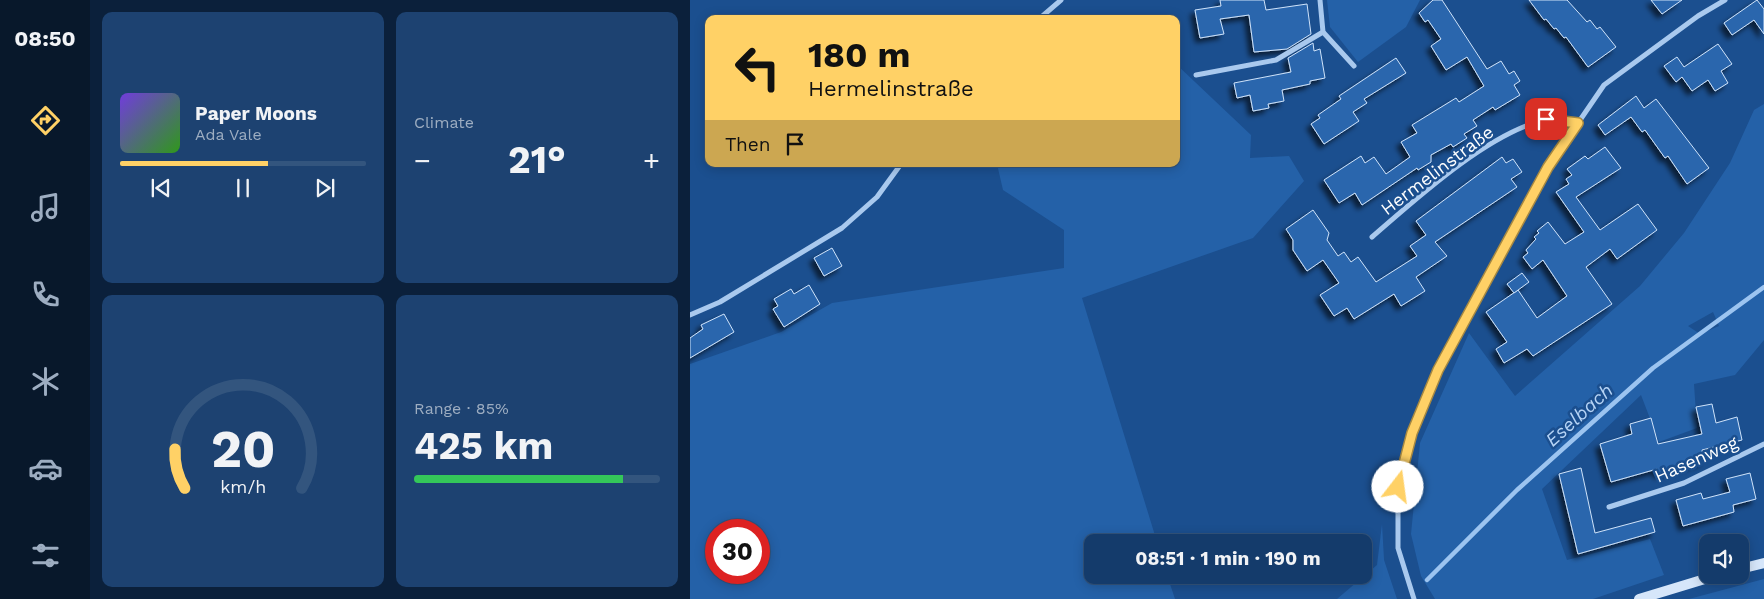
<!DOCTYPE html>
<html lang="en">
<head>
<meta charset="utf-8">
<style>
	body { margin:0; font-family:"Work Sans",sans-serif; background:#1d4271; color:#f1f3f6; height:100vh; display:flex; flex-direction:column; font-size:19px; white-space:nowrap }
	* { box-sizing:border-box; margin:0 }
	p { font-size:16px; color:#9dadc1 }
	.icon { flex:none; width:28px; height:28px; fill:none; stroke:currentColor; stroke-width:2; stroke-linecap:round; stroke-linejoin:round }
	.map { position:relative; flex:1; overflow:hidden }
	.drawer { display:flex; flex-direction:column; gap:12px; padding:12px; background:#0b203b; width:600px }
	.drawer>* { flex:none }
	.hud { position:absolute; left:15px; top:15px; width:475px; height:152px; border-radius:10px; box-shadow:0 2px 12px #0003,0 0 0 1px #33557e; background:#ffd166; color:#111; overflow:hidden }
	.buttons { position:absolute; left:1009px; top:534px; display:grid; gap:10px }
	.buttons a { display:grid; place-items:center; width:50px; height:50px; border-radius:10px; background:#143b6b; box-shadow:0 2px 12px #0003,0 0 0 1px #33557e; font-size:25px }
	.speed { position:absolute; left:15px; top:519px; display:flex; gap:10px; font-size:25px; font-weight:700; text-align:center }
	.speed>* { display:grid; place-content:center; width:65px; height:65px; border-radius:50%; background:#143b6b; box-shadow:0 2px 12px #0003,0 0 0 1px #33557e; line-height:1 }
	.speed .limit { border:8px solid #d22; background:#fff; color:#111 }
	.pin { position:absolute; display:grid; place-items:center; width:42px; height:42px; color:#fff; margin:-21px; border-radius:10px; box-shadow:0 2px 8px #0006 }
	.me { position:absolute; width:55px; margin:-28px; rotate:15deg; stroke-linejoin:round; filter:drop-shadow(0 0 4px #0008) }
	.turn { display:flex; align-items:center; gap:18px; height:105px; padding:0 20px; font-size:22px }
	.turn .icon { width:65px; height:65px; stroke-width:2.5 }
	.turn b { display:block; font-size:35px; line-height:42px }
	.then { display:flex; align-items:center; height:48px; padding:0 20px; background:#0003; gap:10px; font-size:19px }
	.big { font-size:38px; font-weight:700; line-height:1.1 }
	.drawer .tile { flex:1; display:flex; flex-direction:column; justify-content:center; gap:8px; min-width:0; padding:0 18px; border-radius:10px; background:#1d4271 }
	.drawer .dial { align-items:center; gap:0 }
	.dial svg { height:130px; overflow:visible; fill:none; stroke:#33557e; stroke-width:7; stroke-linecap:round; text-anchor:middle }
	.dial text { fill:#f1f3f6; stroke:none }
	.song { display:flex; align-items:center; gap:15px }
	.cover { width:60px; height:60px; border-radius:8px; background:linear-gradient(135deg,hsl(260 70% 55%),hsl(110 70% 35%)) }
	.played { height:5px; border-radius:2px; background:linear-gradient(90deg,#ffd166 60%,#33557e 60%) }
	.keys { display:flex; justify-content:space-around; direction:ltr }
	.heat { display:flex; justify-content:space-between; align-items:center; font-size:28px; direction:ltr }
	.charge { height:8px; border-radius:4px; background:linear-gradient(90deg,#34c759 85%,#33557e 0) }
	.drawer .tiles { flex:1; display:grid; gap:12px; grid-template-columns:repeat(2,1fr) }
	.trip { position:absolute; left:394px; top:534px; width:288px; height:50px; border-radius:10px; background:#143b6b; box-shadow:0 2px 12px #0003,0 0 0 1px #33557e; font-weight:700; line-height:50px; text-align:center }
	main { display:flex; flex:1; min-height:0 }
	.dock { display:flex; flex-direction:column; width:90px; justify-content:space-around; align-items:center; background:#08182b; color:#9dadc1 }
	.dock .icon { width:35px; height:35px }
	.dock .selected { color:#ffd166 }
	.dock b { font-size:22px; color:#f1f3f6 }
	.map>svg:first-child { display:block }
	.green { fill:#2461a8; fill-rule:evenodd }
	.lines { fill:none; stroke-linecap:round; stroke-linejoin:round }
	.stream { stroke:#9cc4f0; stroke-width:4.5 }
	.building { fill:#2a66ad; stroke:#cfe3fa; filter:url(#shadow) }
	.street { stroke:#a9c9ee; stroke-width:5 }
	.secondary { stroke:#d6e6fa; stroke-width:10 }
	.route-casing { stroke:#a68842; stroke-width:12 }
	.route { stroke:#ffd166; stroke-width:9 }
	.labels { text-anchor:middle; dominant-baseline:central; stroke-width:5; stroke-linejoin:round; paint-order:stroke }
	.street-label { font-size:18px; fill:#fff; stroke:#1b4f8f }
	.water-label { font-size:19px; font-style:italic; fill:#b5d3f5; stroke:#1b4f8f }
</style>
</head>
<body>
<main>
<nav class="dock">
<b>08:50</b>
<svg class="icon selected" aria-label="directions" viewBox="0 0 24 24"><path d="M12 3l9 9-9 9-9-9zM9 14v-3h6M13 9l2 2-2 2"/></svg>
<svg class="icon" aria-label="music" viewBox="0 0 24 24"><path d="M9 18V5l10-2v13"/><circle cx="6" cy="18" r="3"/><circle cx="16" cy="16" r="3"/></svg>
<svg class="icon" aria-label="phone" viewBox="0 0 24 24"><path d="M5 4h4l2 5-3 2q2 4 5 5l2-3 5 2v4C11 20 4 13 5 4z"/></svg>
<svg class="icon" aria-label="climate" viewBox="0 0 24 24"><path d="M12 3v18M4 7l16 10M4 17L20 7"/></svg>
<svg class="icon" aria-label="car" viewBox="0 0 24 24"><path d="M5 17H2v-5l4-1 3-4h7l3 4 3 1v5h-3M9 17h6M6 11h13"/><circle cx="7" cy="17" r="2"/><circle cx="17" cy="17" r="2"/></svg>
<svg class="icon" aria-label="filters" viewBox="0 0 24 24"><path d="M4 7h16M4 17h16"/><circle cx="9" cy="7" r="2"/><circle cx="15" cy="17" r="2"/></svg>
</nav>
<section class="drawer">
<div class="tiles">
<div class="tile">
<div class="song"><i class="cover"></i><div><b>Paper Moons</b><p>Ada Vale</p></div></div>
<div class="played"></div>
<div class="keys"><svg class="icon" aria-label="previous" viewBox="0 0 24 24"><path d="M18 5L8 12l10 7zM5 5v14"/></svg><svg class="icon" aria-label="pause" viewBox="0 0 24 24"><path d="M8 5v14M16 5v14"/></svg><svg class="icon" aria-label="next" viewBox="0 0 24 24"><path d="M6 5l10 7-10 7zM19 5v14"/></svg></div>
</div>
<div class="tile"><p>Climate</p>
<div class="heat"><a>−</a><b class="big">21°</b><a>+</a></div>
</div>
<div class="tile dial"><svg viewBox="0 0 100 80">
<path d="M14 69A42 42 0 1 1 86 69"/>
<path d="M14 69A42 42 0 0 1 8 45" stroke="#ffd166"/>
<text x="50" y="56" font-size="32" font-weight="700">20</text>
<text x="50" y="72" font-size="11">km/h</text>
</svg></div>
<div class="tile"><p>Range · 85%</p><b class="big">425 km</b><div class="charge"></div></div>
</div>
</section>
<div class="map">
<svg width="1074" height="599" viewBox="0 0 1074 599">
	<defs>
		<filter id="shadow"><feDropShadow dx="-4.5" dy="4.5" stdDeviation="2.5" flood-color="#0009"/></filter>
	</defs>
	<rect width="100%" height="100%" fill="#1b4f8f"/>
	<g class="green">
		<path d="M637,0H730L716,27L668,62L640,27Z"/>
		<path d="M486,64L561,135L560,158L599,156L614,181L563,238L392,298L467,542H402V575H477L485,599H0V364L91,332L142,303L374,268V230L313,190L307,164H486ZM26,530H69V572H26Z"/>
		<path d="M1074,104V340L1045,375L1004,384L1007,428L969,442L951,395L852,489L877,560L960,539L974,575L903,599H745L731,576L721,534L730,443L779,333L825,396L950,286L994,233L1040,163L1064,110ZM1023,312L1029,326L1010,334L998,326Z"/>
		<path d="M692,524L694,560L707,599H647L687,565Z"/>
		<path d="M1074,579V599H999Z"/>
	</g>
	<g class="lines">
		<path class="stream" d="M737,580L827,490L963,368L1074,287"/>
	</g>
	<g class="building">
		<path d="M530,0H574L576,10L617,4L621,34L597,49L564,52L559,15L530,19L534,34L510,38L505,10L531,6Z"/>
		<path d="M743,0H752L797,69L811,61L819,74L824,71L830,81L824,85L830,95L805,110L803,107L783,120L787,126L774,134L777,138L763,147L761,144L741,155V162L728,170L727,168L672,205L665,193L649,203L634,180L671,156L675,163L684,157L696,174L720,157L711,142L727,133L722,125L766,98L769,102L794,86L777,57L756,70L741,46L751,39L738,20L735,22L729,13Z"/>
		<path d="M839,0H877L897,22L900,20L907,29L910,27L926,47L898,67L876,37L874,38L866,28L864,29L856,19L854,20Z"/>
		<path d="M961,0H992L972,14Z"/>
		<path d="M1067,0L1074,9V34L1064,20L1042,35L1034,23Z"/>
		<path d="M623,43L624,51L630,49L635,78L620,81V84L592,90L594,101L578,104L579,108L563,111L560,95L547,98L544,83L601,72L598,58Z"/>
		<path d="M1028,44L1042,64L1031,71L1038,83L1025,91L1018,80L1002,91L992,77L986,82L974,66L987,57L994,67Z"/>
		<path d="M706,58L716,73L674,99L677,103L663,112L669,121L634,144L621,124L630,118L628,115L651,99L649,96Z"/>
		<path d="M946,96L954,108L966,99L1019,168L997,184L978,156L975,158L955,130L952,132L941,117L915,135L908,125Z"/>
		<path d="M915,147L931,168L886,197L910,230L948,204L967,230L927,259L920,249L896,267L922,304L843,356L837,349L814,363L806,349L817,342L796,312L828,290L847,318L877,296L853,260L842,269L833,257L838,253L836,250L846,239L844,237L849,233L847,231L858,222L875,244L894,232L866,192L879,184L876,179L882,175L877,169L895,156L898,159Z"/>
		<path d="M812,157L816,163L823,159L832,172L821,179L827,187L745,242L757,256L726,277L735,291L711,306L704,294L664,319L657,308L644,316L630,295L649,283L633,260L617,271L603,250V240L596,229L623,210L639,233L637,240L648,256L654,252L661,262L668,257L686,282L727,256L720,246L736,235L726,221Z"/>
		<path d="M142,248L152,266L134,276L124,258Z"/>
		<path d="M832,273L839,282L824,293L817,284Z"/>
		<path d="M119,285L130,304L94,327L83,309L88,306L84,299L101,289L104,294Z"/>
		<path d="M34,314L44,332L0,358V338L13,329L11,325Z"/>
		<path d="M1022,404L1026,423L1047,417L1052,440L1012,450L1014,461L968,474L967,469L921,482L910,444L942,434L940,424L961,418L968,444L1012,434L1006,407Z"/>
		<path d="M891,468L905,533L961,518L965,532L888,554L869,474Z"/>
		<path d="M1060,473L1066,499L1043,505L1044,512L993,526L986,500L1011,493L1013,499L1040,492L1036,479Z"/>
	</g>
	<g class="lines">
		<g class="street">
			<path d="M630,0L633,32L664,66"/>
			<path d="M349,19L371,0"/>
			<path d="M506,75L586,60L633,32"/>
			<path d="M682,237C727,198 797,134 854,120C864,117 878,122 888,123"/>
			<path d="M0,315L30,302L152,228L187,197L211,164"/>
			<path d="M919,507L994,483L1074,444"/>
			<path d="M724,599L708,548V487L722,433L748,370L858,167L914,85L1008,16L1035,0"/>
		</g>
		<g class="secondary">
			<path d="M1050,569L1074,563"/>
			<path d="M949,599L1028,575"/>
		</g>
	</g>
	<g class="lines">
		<defs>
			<path id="route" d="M708,487L722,433L748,370L858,167L888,123L856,119"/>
		</defs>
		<use href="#route" class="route-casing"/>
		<use href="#route" class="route"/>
	</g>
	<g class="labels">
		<g class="street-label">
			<text transform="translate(747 170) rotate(-37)">Hermelinstraße</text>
			<text transform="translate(1006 459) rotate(-24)">Hasenweg</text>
		</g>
		<g class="water-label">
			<text transform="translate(889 415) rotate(-42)">Eselbach</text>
		</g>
	</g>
</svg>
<div class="buttons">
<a><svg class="icon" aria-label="sound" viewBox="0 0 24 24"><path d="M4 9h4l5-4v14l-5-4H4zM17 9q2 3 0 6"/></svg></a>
</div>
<div class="speed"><div class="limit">30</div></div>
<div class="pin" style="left:856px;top:119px;background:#d93025"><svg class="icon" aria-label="arrive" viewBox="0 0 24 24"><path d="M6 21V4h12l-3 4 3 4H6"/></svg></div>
<svg class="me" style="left:708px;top:487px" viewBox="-20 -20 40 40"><circle r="19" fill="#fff"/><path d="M0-13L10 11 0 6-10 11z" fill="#ffd166"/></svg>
<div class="trip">08:51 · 1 min · 190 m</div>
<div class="hud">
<div class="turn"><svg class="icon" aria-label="left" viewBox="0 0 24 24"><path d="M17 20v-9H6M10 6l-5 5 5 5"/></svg><div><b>180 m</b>Hermelinstraße</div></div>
<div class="then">Then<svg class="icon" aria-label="arrive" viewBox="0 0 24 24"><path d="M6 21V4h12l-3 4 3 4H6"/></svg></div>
</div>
</div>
</main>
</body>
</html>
